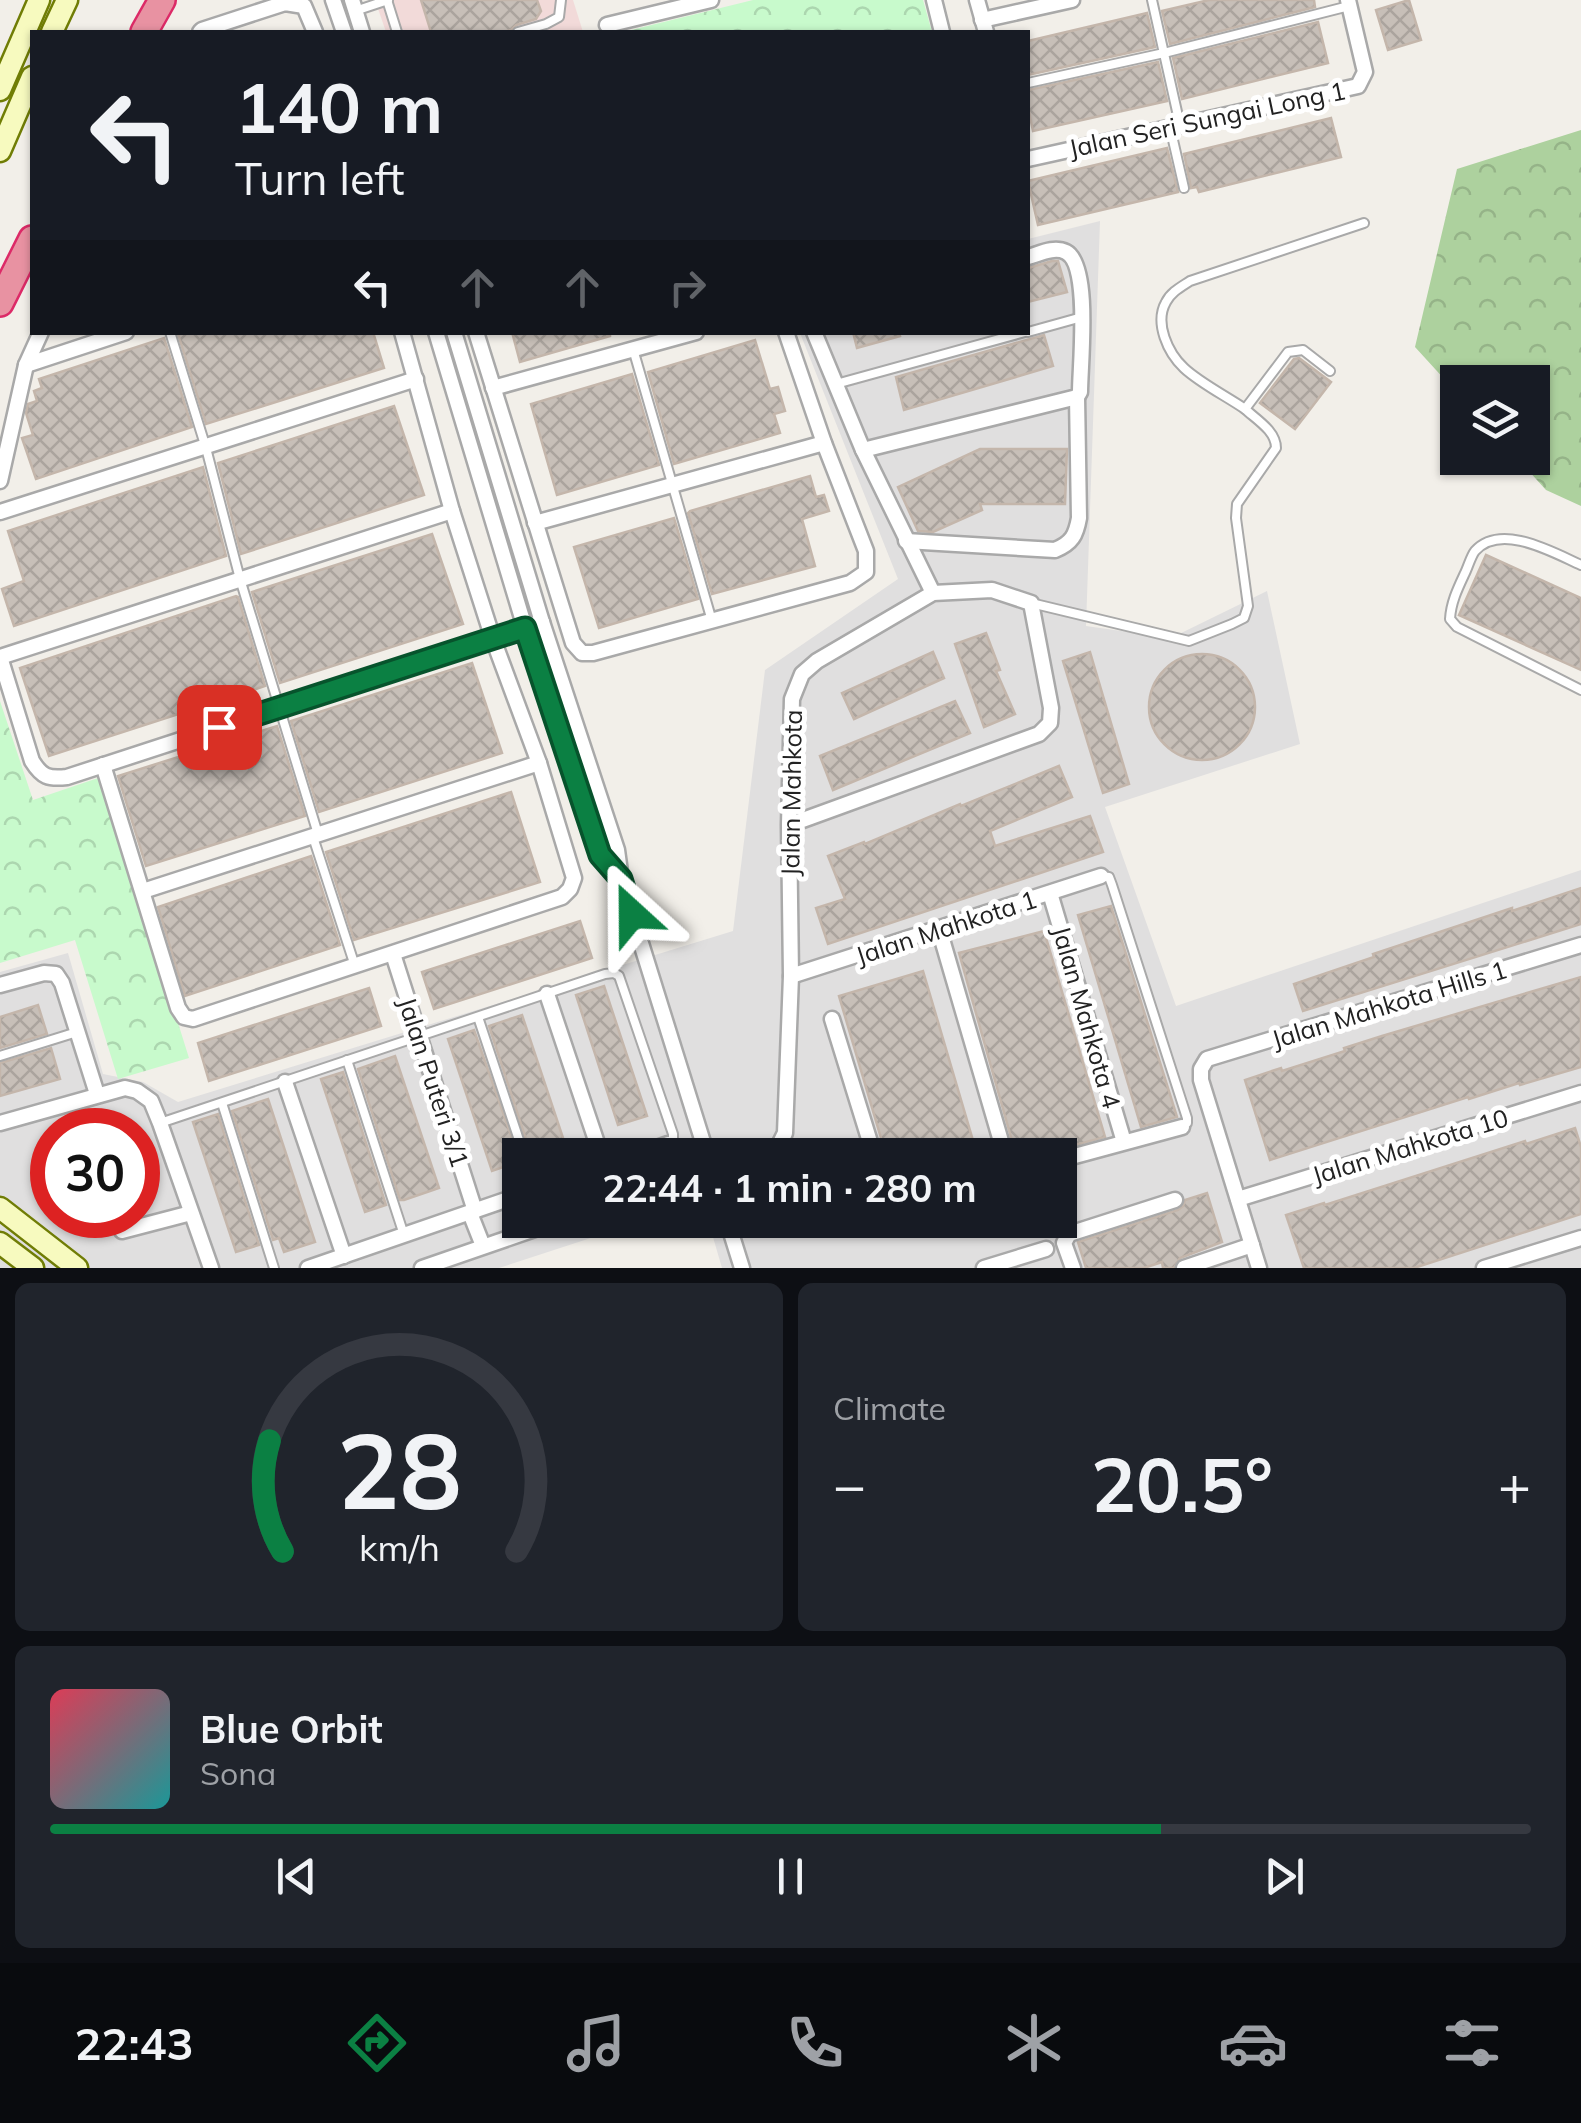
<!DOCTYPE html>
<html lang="en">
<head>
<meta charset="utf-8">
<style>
	body { margin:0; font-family:Mulish,sans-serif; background:#20242c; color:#f1f3f6; height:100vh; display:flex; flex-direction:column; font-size:38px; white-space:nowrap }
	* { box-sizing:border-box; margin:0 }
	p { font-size:32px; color:#9ea1a6 }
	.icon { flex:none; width:55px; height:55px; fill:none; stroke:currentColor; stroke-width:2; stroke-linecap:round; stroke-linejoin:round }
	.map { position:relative; height:1268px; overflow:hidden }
	.panel { display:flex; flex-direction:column; gap:15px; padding:15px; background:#0d0f14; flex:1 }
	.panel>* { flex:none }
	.banner { position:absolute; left:30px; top:30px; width:1000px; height:305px; border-radius:0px; box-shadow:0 2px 8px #0004; background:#171b24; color:#f1f3f6; overflow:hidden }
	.tools { position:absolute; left:1440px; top:365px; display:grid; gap:20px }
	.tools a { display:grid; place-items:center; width:110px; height:110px; border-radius:0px; background:#171b24; box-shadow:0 2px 8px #0004; font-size:50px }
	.speed { position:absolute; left:30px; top:1108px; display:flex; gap:20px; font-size:50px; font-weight:700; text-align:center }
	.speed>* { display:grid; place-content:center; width:130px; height:130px; border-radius:50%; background:#171b24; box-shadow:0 2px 8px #0004; line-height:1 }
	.speed .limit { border:15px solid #d22; background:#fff; color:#111 }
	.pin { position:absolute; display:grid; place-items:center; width:85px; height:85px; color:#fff; margin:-42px; border-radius:20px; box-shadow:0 5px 15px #0006 }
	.me { position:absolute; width:110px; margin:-55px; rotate:336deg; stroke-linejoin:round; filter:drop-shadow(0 0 8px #0008) }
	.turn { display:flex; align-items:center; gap:35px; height:210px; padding:0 40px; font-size:45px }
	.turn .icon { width:130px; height:130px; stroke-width:2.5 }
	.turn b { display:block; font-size:70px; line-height:85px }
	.lanes { display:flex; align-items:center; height:95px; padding:0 40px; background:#0003; justify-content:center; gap:50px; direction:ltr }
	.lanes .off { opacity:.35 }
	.big { font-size:75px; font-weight:700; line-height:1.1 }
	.panel .tile { flex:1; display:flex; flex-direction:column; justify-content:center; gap:15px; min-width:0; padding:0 35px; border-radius:15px; background:#20242c }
	.panel .dial { align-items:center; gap:0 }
	.dial svg { height:260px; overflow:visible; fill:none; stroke:#363941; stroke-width:7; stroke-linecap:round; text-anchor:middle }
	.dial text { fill:#f1f3f6; stroke:none }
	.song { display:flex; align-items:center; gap:30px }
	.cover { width:120px; height:120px; border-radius:15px; background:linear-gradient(135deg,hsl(350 70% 55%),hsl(180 70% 35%)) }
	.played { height:10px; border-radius:5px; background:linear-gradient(90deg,#0b8043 75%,#363941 75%) }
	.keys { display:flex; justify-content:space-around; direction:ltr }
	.heat { display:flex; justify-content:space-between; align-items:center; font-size:55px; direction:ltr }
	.panel .tiles { flex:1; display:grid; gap:15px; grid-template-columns:1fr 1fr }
	.tile:last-child { grid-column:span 2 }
	.trip { position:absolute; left:502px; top:1138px; width:575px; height:100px; border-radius:0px; background:#171b24; box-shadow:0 2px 8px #0004; font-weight:700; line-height:100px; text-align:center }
	.menu { display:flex; height:160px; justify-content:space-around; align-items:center; background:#090b0e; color:#9ea1a6 }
	.menu .icon { width:70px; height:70px }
	.menu .on { color:#0b8043 }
	.menu b { font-size:45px; color:#f1f3f6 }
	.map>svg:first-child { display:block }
	.residential { fill:#e0dfdf; fill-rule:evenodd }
	.commercial { fill:#f2dad9 }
	.forest { fill:url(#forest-crowns) }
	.park { fill:url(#park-crowns) }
	.building { fill:url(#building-cross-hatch); stroke:#c4b6ab; stroke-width:2.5 }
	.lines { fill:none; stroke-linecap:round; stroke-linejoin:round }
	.lane-casing { stroke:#a9a9a9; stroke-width:12 }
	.street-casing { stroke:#a9a9a9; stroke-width:19 }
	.secondary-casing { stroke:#707d05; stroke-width:25 }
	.highway-casing { stroke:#dc2a67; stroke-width:30 }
	.lane { stroke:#fff; stroke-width:8 }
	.street { stroke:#fff; stroke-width:14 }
	.secondary { stroke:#f7fabf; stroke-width:20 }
	.highway { stroke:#e892a2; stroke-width:25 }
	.route-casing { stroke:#07532c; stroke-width:25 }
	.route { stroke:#0b8043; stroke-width:18 }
	.labels { text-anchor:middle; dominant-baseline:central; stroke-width:10; stroke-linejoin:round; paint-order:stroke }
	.street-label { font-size:25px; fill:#222; stroke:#fff }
</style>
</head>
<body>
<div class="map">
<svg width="1581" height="1268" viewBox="0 0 1581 1268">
	<defs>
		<pattern id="forest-crowns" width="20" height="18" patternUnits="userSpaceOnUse" patternTransform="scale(2.5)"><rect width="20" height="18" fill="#add19e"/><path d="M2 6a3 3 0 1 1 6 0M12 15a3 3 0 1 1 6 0" fill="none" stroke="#95b388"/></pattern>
		<pattern id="park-crowns" width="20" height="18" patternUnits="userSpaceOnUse" patternTransform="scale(2.5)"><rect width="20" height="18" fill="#c8facc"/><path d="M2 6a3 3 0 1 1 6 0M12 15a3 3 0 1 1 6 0" fill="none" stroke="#acd6af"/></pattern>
		<pattern id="building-cross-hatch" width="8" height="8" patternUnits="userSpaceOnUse" patternTransform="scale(2.5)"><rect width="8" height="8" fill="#c7bfb8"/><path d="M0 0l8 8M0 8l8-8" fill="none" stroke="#aba49e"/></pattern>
	</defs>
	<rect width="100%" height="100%" fill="#f2efe9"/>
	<path class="residential" d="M1100,221L1086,626L1171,638L1267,591L1300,744L1105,807L1176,1006L1581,870V1268H722L708,1220H1060V1155H520V1220H646L499,1268H0V972L68,953L103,1074L143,1082L178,1102L733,931L765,670L898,579L800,333L1028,332V239ZM52,1130H138V1215H52Z"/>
	<path class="commercial" d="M375,0H573L583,32H386Z"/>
	<path class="forest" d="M1581,130V506L1546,490L1517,458H1532V382H1458L1457,393L1415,347L1457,169Z"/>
	<g class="park">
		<path d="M753,0H923L932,32H623Z"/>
		<path d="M0,701L33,800L101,777L189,1058L118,1079L75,940L0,963Z"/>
	</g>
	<g class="building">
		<path d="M421,0H537L541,11L536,19L516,25L511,30L504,32H431Z"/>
		<path d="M1209,0H1314L1315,7L1170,44L1162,11Z"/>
		<path d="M1409,0L1421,40L1388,50L1376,10Z"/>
		<path d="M1147,13L1155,47L1028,75V41Z"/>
		<path d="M1318,22L1328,63L1182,99L1173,58Z"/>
		<path d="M1158,62L1167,101L1033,131L1028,107V90Z"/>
		<path d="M1331,118L1341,157L1199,192L1197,187L1191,188L1184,154Z"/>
		<path d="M1167,148L1178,192L1038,225L1028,181Z"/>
		<path d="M1052,261H1058L1067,292L1028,302V268Z"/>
		<path d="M184,332H373L384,368L206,424L178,334Z"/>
		<path d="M512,332H610V336L520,362Z"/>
		<path d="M853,332H899L900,336L857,348Z"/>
		<path d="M1044,335L1053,366L904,410L896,377Z"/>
		<path d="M164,338L192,427L36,479L22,438L33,435L26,413L28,404L37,401L34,391L42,388L39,379Z"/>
		<path d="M755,340L770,389L778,387L785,411L774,414L780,433L674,464L648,372Z"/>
		<path d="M1299,358L1331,382L1295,429L1260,403L1294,359Z"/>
		<path d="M632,374L659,465L557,495L531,404Z"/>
		<path d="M394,406L424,495L241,554L218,463Z"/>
		<path d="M980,449H1067L1065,504H980L982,510L933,532L918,531L898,487Z"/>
		<path d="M203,467L226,556L14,626L2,589L24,581L8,531Z"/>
		<path d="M810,476L816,497L824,495L829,511L802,519L815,566L712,594L688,513L690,511Z"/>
		<path d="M674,518L698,599L599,628L574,547Z"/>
		<path d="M432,534L463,624L280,683L252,592Z"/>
		<path d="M1486,555L1581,598V670L1459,615Z"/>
		<path d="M236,596L238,597L265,686L49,756L20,668Z"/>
		<path d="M986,633L1000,670L996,671L1015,714L984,727L955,644Z"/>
		<path d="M933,652L944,678L854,719L842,693Z"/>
		<path d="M1090,652L1129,784L1103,793L1063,661Z"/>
		<circle cx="1202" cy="707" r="53"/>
		<path d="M472,663L502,753L319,812L291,721Z"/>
		<path d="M955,701L970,733L833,790L820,756Z"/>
		<path d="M277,726L305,816L146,866L118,776Z"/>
		<path d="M1059,766L1072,797L990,831L995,846L1090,816L1103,852L828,944L816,908L845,899L828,856L864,842L865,844L960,804L961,806Z"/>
		<path d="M511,792L540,882L354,940L326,852Z"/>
		<path d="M311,856L340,945L185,996L158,907Z"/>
		<path d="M1581,888V924L1303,1011L1294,984L1374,957L1373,954L1512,908V911Z"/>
		<path d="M1111,906L1177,1117L1141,1127L1078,915Z"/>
		<path d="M580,921L592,958L434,1009L422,972Z"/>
		<path d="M1044,931L1105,1137L1057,1150L1051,1155H1016L959,953Z"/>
		<path d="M923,971L974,1144L938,1155H886L839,996Z"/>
		<path d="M1581,977V1067L1520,1085L1519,1083L1469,1099L1468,1097L1270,1160L1245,1080L1281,1068L1282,1071L1345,1051L1344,1048L1382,1036Z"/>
		<path d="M604,986L647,1116L618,1125L576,995Z"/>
		<path d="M369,988L381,1026L209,1081L198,1043Z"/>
		<path d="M38,1005L47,1034L0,1048V1017Z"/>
		<path d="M522,1015L566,1147L543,1155H531L489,1026Z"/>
		<path d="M474,1030L520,1161L492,1171L448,1039Z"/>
		<path d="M51,1048L60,1079L0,1096V1063Z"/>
		<path d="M395,1056L439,1188L404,1200H400L358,1069Z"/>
		<path d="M343,1072L386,1205L365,1212L321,1079Z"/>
		<path d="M268,1099L315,1242L284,1252L279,1238L273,1240L232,1111Z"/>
		<path d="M218,1114L259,1245L236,1252L193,1122Z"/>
		<path d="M1575,1128L1581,1147V1214L1414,1268H1304L1286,1215L1324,1203L1325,1205L1525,1141L1526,1144Z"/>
		<path d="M52,1141V1184L49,1185L38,1145Z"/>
		<path d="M138,1146H141L154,1193L138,1198Z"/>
		<path d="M1207,1193L1222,1242L1180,1258L1174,1268H1163L1162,1262L1144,1268H1086L1078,1242L1178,1210L1183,1206L1185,1200Z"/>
	</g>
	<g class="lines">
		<defs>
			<g id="lane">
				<path d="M387,0L397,32"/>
				<path d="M1152,0L1180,125"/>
				<path d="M355,11L388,0"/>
				<path d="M518,32L546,24L559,17L561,0"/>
				<path d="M1028,83L1164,53L1349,6"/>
				<path d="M1170,127L1184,188"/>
				<path d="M170,332L206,448L240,579L318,834"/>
				<path d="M1028,332L1082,317"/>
				<path d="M633,349L712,621"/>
				<path d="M836,384L1025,332"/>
				<path d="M1245,409C1226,396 1200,383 1184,368C1168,353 1154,323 1166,302C1171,292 1181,287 1190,281L1364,223"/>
				<path d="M1581,565C1554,553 1501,522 1475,551C1471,556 1468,567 1465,573C1458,588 1451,602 1450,619L1457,627L1581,690"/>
				<path d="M1031,603L1189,641L1232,624L1244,618L1248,606L1236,518L1237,504L1276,448C1276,431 1257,420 1245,409L1288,352L1303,350L1330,371"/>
				<path d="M313,837L355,966"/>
				<path d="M1101,876L1109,877L1112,885L1187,1118V1123L1182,1127"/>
				<path d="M478,1017L524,1155"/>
				<path d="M0,1056L77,1032"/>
				<path d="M347,1060L404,1235"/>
				<path d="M222,1103L274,1268"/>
				<path d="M160,1123L605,974L614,973L619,976L673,1134V1140L668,1144"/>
			</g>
			<g id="street">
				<path d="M333,0L344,32"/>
				<path d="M352,0L362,32"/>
				<path d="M934,0L942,32"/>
				<path d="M977,0L986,32"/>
				<path d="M982,20L1072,0"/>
				<path d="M607,25L711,0"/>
				<path d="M200,32L202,30L285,3L304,6L315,32"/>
				<path d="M1028,159L1358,86L1365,72L1348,0"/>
				<path d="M436,332L525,628L600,855L621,879"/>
				<path d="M454,332L542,622L617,850L621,879L707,1155"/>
				<path d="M476,332L573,643L582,653H593L850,583L866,572V551L824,443L786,332"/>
				<path d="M814,332L863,450L933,593"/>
				<path d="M26,365L126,332"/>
				<path d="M493,388L696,332"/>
				<path d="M863,450L1077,397L1080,392C1080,365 1091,265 1066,252C1054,246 1039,254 1028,257"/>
				<path d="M0,481L26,365L41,332"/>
				<path d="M0,512L416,379"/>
				<path d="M535,523L824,443"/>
				<path d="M906,541L1055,550C1072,543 1076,535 1079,518L1077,397"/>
				<path d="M0,657L32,761C42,777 48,779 67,777L542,622"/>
				<path d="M0,657L452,511"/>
				<path d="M103,765L178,1008L184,1017L193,1019L562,897L570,889L574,878L539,763L493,639L452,511L402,332"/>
				<path d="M143,891L539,763"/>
				<path d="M1050,893L1124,1142"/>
				<path d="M939,929L1005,1155"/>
				<path d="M393,954L475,1211"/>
				<path d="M791,976L1101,876"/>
				<path d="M0,985L44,973L56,974L62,983L97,1094"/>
				<path d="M547,994L601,1155"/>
				<path d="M832,1019L874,1155"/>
				<path d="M285,1082L344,1256"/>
				<path d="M0,1123L125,1088L137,1091L151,1101L160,1123L211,1268"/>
				<path d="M637,1155L668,1144"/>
				<path d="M760,1155L779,1145L785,1133L791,976L789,825L792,699L802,674L817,661L933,593L992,590L1031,603L1051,708L1050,723L1039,734L789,825"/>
				<path d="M1060,1160L1182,1127"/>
				<path d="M1238,1199L1581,1093"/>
				<path d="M470,1213L483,1246"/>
				<path d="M727,1220L742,1268"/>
				<path d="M122,1231L191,1213"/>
				<path d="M308,1268L520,1195"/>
				<path d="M422,1268L561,1220"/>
				<path d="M984,1268L1046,1249"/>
				<path d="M1073,1268L1064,1243L1069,1234L1175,1200"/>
				<path d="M1184,1268L1252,1245"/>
				<path d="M1259,1268L1201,1080V1069L1207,1059L1581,945"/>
				<path d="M1484,1268L1581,1238"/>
			</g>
			<g id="secondary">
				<path d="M52,32L67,0"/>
				<path d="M0,90L39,0"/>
				<path d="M0,151L32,77"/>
				<path d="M0,1208L77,1268"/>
				<path d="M0,1243L33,1268"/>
			</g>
			<g id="highway">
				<path d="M144,32L162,0"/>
				<path d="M0,303L32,239"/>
			</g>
		</defs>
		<use href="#lane" class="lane-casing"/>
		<use href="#street" class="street-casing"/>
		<use href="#secondary" class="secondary-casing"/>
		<use href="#highway" class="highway-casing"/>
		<use href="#lane" class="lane"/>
		<use href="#street" class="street"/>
		<use href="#secondary" class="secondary"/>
		<use href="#highway" class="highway"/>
	</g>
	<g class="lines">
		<defs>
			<path id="route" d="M219,727L525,628L600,855L621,879L632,914"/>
		</defs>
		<use href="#route" class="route-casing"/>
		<use href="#route" class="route"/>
	</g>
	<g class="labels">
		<g class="street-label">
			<text transform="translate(1207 119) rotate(-12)">Jalan Seri Sungai Long 1</text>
			<text transform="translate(791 793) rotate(-89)">Jalan Mahkota</text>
			<text transform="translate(946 927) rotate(-18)">Jalan Mahkota 1</text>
			<text transform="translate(1389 1004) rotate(-17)">Jalan Mahkota Hills 1</text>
			<text transform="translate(1087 1017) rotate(74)">Jalan Mahkota 4</text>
			<text transform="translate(434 1082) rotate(72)">Jalan Puteri 3/1</text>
			<text transform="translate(1410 1146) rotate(-17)">Jalan Mahkota 10</text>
		</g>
	</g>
</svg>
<div class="tools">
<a><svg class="icon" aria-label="layers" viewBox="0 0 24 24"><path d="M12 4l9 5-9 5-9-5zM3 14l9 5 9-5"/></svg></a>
</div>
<div class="speed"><div class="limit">30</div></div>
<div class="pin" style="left:219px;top:727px;background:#d93025"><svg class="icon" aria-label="arrive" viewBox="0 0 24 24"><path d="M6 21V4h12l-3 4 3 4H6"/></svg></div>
<svg class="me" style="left:632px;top:914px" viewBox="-20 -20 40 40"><path d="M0-17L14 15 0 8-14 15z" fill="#0b8043" stroke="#fff" stroke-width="4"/></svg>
<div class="trip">22:44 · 1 min · 280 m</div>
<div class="banner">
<div class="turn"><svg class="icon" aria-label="left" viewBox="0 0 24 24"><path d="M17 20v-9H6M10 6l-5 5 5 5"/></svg><div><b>140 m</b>Turn left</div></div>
<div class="lanes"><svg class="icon" aria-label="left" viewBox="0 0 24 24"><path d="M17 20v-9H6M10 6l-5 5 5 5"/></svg><svg class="icon off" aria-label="ahead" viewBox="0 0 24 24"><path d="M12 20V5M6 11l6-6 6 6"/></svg><svg class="icon off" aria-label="ahead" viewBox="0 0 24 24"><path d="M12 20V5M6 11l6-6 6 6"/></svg><svg class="icon off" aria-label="right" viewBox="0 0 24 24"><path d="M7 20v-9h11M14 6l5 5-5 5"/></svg></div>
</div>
</div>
<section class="panel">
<div class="tiles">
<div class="tile dial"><svg viewBox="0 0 100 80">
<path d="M14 69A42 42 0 1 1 86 69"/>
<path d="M14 69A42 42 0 0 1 10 35" stroke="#0b8043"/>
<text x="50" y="56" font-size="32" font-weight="700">28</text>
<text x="50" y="72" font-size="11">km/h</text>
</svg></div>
<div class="tile"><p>Climate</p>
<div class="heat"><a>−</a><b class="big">20.5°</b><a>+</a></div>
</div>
<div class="tile">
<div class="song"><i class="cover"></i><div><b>Blue Orbit</b><p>Sona</p></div></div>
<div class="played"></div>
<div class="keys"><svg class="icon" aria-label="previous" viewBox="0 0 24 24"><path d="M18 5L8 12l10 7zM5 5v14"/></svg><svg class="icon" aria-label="pause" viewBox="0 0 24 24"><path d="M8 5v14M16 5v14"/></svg><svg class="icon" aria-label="next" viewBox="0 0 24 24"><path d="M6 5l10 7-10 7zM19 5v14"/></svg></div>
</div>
</div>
</section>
<nav class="menu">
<b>22:43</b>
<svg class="icon on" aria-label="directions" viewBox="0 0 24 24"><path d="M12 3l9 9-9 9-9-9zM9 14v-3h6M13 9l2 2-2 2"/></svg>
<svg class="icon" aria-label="music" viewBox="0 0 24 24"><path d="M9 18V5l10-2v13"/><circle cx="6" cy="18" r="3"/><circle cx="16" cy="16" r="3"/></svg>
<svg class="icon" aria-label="phone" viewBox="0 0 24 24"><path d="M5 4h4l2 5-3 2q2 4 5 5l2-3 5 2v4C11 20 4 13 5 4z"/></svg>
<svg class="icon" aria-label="climate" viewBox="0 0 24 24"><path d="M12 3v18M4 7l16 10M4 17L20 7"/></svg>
<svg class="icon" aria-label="car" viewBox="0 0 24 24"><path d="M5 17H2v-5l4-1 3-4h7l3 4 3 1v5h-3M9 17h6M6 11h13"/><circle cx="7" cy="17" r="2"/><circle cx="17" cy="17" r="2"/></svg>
<svg class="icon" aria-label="filters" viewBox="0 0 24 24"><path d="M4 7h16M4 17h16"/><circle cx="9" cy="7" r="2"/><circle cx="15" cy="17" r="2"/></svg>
</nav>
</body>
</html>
